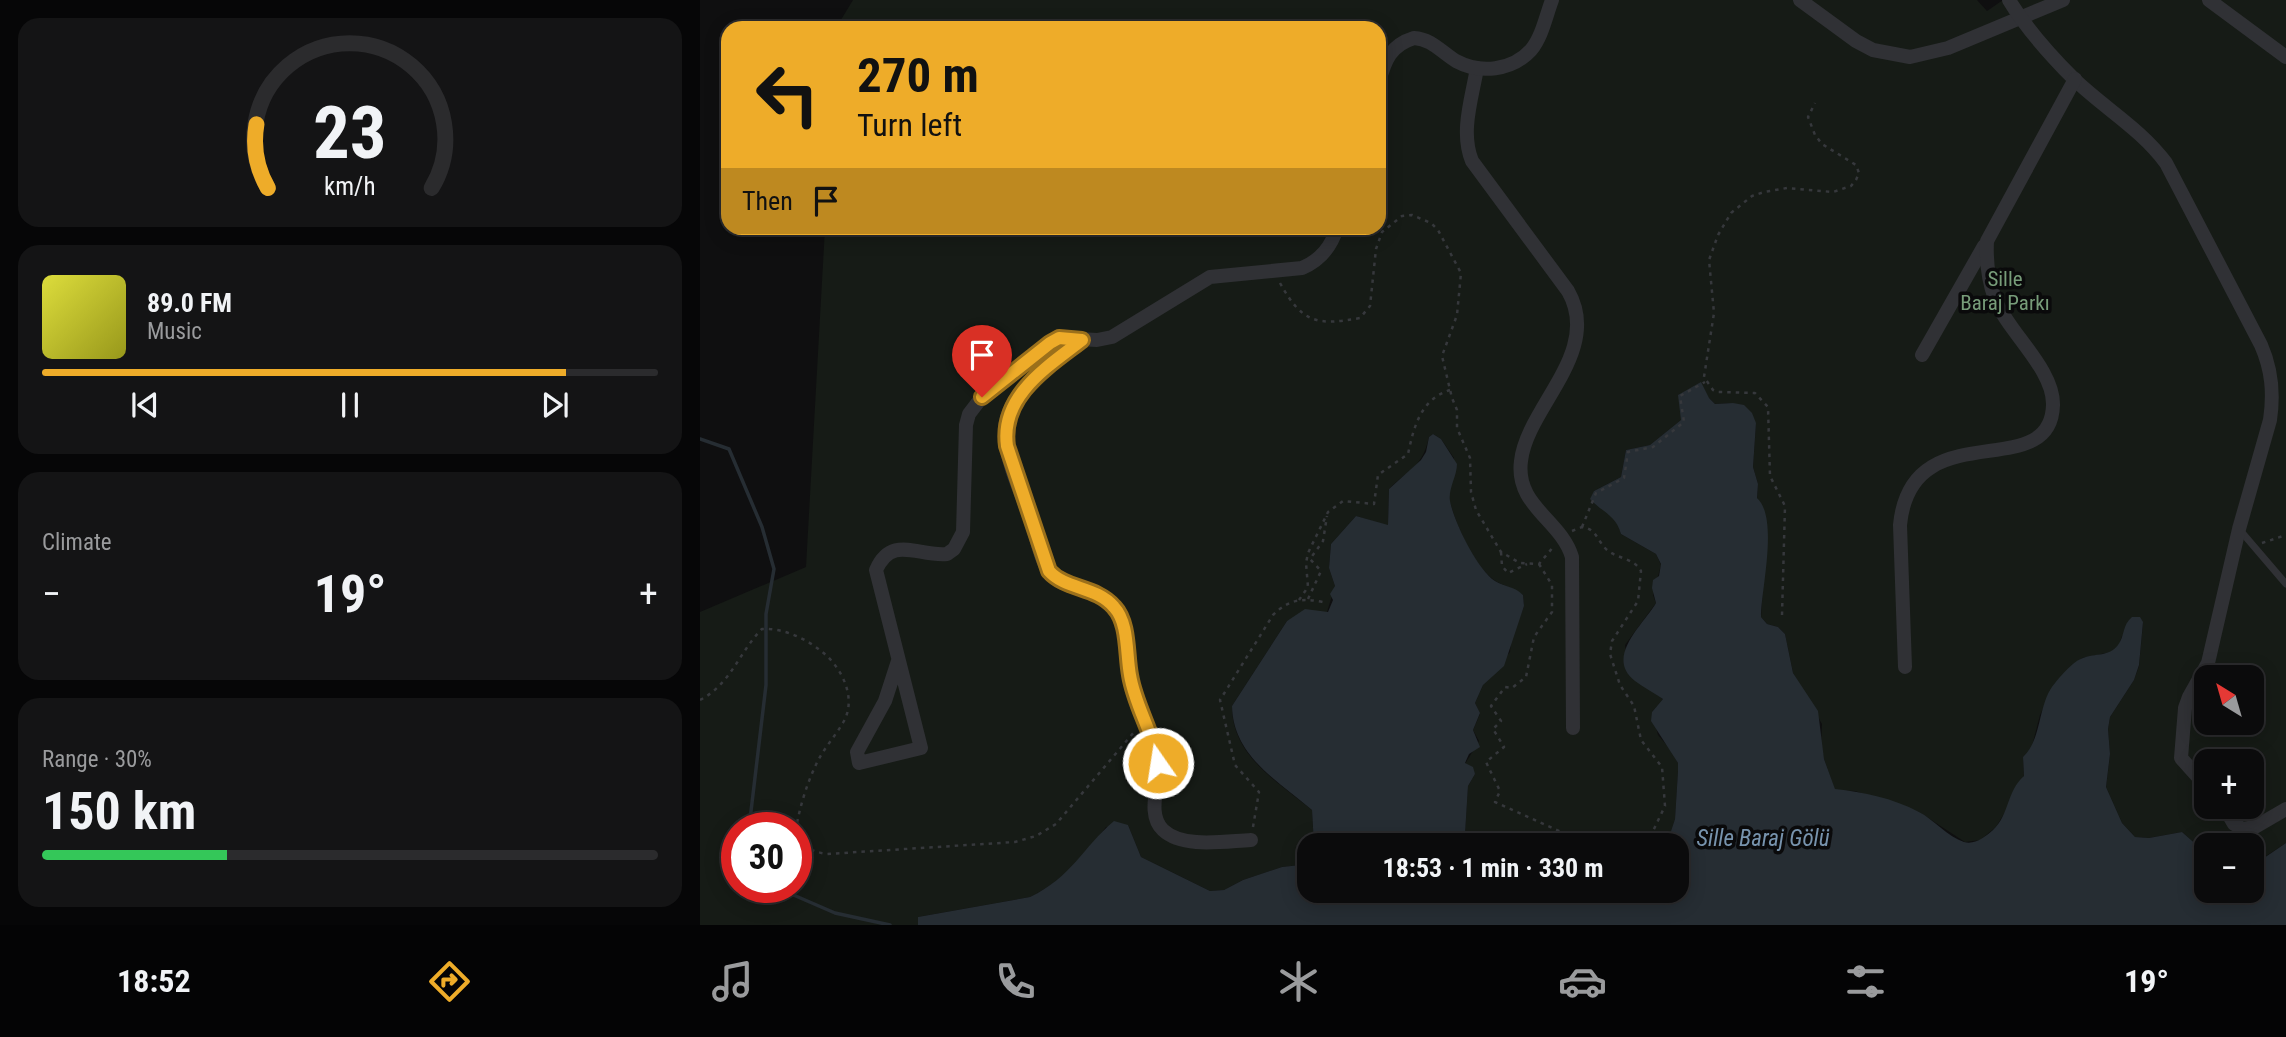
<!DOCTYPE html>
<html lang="en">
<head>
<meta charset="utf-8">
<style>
	body { margin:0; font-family:"Roboto Condensed",sans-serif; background:#141415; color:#f1f3f6; height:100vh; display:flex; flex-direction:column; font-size:26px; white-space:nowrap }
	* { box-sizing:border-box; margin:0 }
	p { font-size:23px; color:#9a9b9d }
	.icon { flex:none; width:38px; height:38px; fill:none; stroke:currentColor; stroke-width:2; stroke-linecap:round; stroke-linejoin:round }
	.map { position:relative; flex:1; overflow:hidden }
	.panel { display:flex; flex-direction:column; gap:18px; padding:18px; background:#060607; width:700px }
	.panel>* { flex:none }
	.top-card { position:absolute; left:21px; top:21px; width:665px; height:214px; border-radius:21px; box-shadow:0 4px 18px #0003,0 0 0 2px #2b2b2d; background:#eeac29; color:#111; overflow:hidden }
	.needle { width:46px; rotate:323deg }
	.buttons { position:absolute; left:1494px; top:665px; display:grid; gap:14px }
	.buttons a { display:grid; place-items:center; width:70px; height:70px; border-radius:14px; background:#0b0b0c; box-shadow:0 4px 18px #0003,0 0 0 2px #2b2b2d; font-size:35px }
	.speed { position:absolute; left:21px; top:812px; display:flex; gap:14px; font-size:35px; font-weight:700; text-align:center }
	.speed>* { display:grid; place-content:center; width:91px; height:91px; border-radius:50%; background:#0b0b0c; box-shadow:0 4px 18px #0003,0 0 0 2px #2b2b2d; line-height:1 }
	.speed .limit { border:10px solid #d22; background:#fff; color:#111 }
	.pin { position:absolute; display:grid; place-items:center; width:60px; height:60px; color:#fff; margin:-72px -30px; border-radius:50% 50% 50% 0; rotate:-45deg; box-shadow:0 0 7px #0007 }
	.pin .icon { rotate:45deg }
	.me { position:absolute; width:77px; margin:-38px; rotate:347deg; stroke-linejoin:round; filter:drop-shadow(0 0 5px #0008) }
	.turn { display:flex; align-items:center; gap:24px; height:147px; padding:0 21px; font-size:32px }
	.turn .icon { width:91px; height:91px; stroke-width:2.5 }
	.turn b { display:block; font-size:49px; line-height:60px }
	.then { display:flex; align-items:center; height:66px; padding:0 21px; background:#0003; gap:14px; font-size:26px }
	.big { font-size:52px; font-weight:700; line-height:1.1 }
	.panel .widget { flex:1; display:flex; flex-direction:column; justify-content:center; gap:10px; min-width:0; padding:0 24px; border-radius:21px; background:#141415 }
	.panel .dial { align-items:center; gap:0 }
	.dial svg { height:182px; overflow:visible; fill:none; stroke:#2b2b2d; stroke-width:7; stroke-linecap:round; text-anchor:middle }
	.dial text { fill:#f1f3f6; stroke:none }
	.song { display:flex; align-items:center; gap:21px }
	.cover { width:84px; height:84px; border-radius:10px; background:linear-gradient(135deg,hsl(60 70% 55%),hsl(60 70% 35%)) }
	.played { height:7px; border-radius:4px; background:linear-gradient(90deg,#eeac29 85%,#2b2b2d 85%) }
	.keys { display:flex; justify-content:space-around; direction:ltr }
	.heat { display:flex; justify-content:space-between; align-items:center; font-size:38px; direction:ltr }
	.charge { height:10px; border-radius:5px; background:linear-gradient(90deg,#34c759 30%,#2b2b2d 0) }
	.trip { position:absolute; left:597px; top:833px; width:392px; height:70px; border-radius:21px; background:#0b0b0c; box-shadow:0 4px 18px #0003,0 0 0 2px #2b2b2d; font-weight:700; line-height:70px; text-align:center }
	.dock { display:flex; height:112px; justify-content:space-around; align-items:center; background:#040405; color:#9a9b9d }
	.dock .icon { width:49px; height:49px }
	.dock .active { color:#eeac29 }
	.dock b { font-size:32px; color:#f1f3f6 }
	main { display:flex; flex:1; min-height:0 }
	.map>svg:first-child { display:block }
	.green { fill:#161b16; fill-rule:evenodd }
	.water { fill:#262d33 }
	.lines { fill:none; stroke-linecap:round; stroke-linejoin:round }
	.stream { stroke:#262d33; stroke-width:3.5 }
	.path { stroke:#36383c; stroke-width:2.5; stroke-dasharray:3.5 5; stroke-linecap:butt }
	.lane { stroke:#303135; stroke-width:7 }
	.street { stroke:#303135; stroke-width:14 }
	.route-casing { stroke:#9b701b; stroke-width:18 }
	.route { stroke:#eeac29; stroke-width:12 }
	.labels { text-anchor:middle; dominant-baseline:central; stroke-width:7; stroke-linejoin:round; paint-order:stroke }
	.park-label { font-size:21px; fill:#779c79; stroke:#0a0a0b }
	.water-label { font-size:23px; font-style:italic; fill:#7793ad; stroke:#0a0a0b }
</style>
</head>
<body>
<main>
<section class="panel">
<div class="widget dial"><svg viewBox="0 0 100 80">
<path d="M14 69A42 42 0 1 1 86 69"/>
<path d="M14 69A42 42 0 0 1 9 41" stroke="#eeac29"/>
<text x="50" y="56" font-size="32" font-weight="700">23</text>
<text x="50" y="72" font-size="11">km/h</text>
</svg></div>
<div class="widget">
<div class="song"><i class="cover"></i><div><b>89.0 FM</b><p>Music</p></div></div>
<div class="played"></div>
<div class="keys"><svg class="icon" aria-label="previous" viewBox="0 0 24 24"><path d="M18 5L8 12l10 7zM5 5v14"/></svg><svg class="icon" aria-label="pause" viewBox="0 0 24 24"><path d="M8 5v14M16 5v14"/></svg><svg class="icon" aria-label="next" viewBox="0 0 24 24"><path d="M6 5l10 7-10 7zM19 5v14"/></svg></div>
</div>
<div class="widget"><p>Climate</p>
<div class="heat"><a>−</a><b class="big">19°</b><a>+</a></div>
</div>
<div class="widget"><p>Range · 30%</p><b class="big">150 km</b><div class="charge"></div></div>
</section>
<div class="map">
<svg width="1586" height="925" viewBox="0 0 1586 925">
	<rect width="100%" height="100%" fill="#0f0f10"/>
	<path class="green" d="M153,0H1277L1287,11L1303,0H1586V843L1560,860L1552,859V845H1507V854L1482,832L1449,838L1435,837L1422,823L1406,787L1410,755L1408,729L1410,717L1434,680L1439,666L1443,623L1422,636L1419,645L1411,652L1382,658L1355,683L1340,715L1331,750L1323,757L1324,776L1307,809L1296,827L1280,840L1265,842L1219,812L1155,791L1135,790L1124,759L1121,745L1122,724L1093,673L1085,634L1078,627L1067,624L1061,617L1067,524L1057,498L1058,484L1053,467L1056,423L1033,403L1015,404L1009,398L950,445L926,450L921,477L894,491L918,522L921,534L956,554L961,565L953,595L956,603L925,645L928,673L963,699L952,712L958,735L971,750L978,763V771L975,819L971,831L955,845H787L772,841L765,834L768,786L775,774L765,764L779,741L773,730L780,714L775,703L783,685L810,652L811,640L824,606L823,595C814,588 801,585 794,580C773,564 757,527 750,502C747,490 753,471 754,458L741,439L733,434L729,437C722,468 710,468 689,489L688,526L656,516L631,544L629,568L635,586L627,612L587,621L532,706C532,756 577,781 612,810L614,845H609V864L582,867L543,880L524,890L510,891L441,857L428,825L406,827C385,855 362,882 330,897L218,917V925H0V612L106,567L125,228H679V28H136ZM1507,677H1552V723H1507ZM1507,761H1552V807H1507ZM37,828H96V887H37Z"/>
	<g class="water">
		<path d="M1001,382L1009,398L1015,404L1033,403L1044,405L1052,413L1056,423L1053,467L1058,484L1057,498C1079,518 1061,589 1061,617L1067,624L1078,627L1085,634L1093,673L1118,711L1124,759L1135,789C1164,792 1192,798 1219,812C1233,819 1248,837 1264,842C1275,845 1285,837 1293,830C1310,814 1306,792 1324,776L1323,757C1343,738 1337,704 1355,683C1361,676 1373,661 1383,658C1395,653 1409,657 1418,645C1425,636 1422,625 1432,617H1440L1443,622L1439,665L1434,680L1410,717L1408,729L1410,754L1406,787L1422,823L1435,837L1449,838L1482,832L1507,854V891H1552V859L1561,860L1586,843V925H218V917L330,897C372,877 382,848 414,821L428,825L441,857L510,891L524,890L543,880L582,867L609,864V891H976V845H955L971,831L975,819L978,771V763L951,721L952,712L963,699C954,693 943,687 935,681C904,657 944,624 956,603L952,588L953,580L959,576L961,564L956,554L921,534C916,515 903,513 890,499L894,491L921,477L926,450L950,445L981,420L978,395Z"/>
		<path d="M733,434L741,439L757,464C757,476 748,489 750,501C754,522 777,569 795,581C805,587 814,586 823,595L824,606L804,666L783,685L775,703L780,713L773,730L780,747L769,754L765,763L773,767L775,774L768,786L765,834L772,841L787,845H614L612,810C578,781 533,756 532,706L587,621L605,609L628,612L633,600L630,594L635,586L629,568L631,544L656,516L688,525L689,489L721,460L726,452L729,437Z"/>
	</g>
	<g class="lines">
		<g class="stream">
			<path d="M0,439L29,449L62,527L74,569L66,614V685L49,828"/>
			<path d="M75,887L135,913L190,925"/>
		</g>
		<g class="path">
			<path d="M580,283C602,323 617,326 660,318L670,306L676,249L682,232L702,216L712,215L731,223L738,230L761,273L757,315L742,356L752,398L757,410V428L770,458L771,492L776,510L801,552L820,563L839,564L854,546"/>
			<path d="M882,527L896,493L924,478L928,452L953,447L984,422L980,396L1005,382"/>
			<path d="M872,531L882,527C897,529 897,541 907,550C918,559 934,558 941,571L938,601L912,641L910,654L920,685L934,706L941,740L962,767L965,806L953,831L932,845"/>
			<path d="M1562,543L1586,535"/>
			<path d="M801,552L802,566L808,573L827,564"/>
			<path d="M839,564L852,585V612L834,637L826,677L812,688L805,687L791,706L801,721L793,729L804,747L786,762L800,791L795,802L890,845"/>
			<path d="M608,599L621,571L610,559L623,541L627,516"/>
			<path d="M599,600L608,587L606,563L608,553L628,512L643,501L674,504L678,475L708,454C714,426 721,399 750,390"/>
			<path d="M1082,615L1085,506L1070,476L1068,407L1055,393L1018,392L1013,390L1004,377L1014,313L1009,260L1018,235L1031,213L1052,196L1064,192L1087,188L1133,192L1151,186L1156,180L1159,173L1156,165L1122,144L1115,135L1108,117L1115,103"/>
			<path d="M0,700C31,684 39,652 62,629C83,628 105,638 121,651C141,666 157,697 144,721C135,737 122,750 115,767C106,786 100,807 96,828"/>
			<path d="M553,827L559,792L535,765L520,700L573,615C589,599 602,598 623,602"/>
			<path d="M96,830C102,847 109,851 127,854L315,842L336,836L356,824L435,731"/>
		</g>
		<path class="lane" d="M1539,529L1586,584"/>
		<g class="street">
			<path d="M1100,0L1156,41L1173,50L1210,57L1248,48L1363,0"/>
			<path d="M1309,0C1326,28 1351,56 1374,79C1404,108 1441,129 1466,163L1561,345C1572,370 1574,393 1570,420L1539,529L1508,663L1489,697L1485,708L1481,758L1507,787"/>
			<path d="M1509,0L1586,57"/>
			<path d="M777,68C772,98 760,132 772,161L868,291C903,352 827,407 821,461C815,506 861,520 872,557L873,728"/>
			<path d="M679,82C685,60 691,45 714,38C732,39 741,52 756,61C780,74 812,71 831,50C842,37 846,16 852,0"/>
			<path d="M382,340C352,363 302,393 305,436C307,465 322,495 332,522C337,539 341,569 357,580C378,594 413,588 422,620C427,639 426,659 430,678C437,708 455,733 458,764C460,784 446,814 463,830C483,849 526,841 551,840"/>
			<path d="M1222,355L1284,246"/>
			<path d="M198,661L185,701L157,752L159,763L221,748L176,570C192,534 218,557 247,554L254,549L263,532L266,425L269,414L282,397L350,343L359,338L397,340L412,337L510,277L602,268C621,260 631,247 637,228"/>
			<path d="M1205,667L1200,525C1211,410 1351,486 1353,405C1354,369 1308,332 1295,299C1288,280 1286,262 1287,241L1375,79"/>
			<path d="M1524,807L1534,824L1543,829L1555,827L1586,809"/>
		</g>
	</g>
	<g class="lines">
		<defs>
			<path id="route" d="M282,397L350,343L359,338L382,340C347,367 300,396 307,446L349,571C366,590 396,586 414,607C429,623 426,654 430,675C435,706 453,732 458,763"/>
		</defs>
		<use href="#route" class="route-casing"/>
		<use href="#route" class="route"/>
	</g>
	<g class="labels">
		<g class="park-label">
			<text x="1305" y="279">Sille<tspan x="1305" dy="24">Baraj Parkı</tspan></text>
		</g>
		<g class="water-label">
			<text x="1063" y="838">Sille Baraj Gölü</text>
		</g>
	</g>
</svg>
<div class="buttons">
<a><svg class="needle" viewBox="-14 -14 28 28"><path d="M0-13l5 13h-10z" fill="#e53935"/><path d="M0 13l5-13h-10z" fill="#9a9b9d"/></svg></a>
<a>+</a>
<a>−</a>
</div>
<div class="speed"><div class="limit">30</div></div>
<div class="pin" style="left:282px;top:397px;background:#d93025"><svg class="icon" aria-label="arrive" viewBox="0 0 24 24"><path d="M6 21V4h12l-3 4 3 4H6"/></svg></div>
<svg class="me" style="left:458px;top:763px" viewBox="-20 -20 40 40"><circle r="17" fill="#eeac29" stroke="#fff" stroke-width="3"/><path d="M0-11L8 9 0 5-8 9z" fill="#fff"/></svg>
<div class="trip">18:53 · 1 min · 330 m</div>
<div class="top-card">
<div class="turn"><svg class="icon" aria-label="left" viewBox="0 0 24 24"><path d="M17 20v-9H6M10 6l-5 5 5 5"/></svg><div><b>270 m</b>Turn left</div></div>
<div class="then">Then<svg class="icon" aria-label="arrive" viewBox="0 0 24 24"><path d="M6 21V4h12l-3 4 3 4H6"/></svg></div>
</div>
</div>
</main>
<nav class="dock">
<b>18:52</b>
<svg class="icon active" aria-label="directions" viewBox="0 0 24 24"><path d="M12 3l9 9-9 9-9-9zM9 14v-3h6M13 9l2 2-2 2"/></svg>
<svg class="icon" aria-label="music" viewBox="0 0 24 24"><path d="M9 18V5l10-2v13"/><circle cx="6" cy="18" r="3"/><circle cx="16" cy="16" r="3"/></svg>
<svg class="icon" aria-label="phone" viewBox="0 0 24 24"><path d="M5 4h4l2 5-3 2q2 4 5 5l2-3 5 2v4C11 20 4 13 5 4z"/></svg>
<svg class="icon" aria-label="climate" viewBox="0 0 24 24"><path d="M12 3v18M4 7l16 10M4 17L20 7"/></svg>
<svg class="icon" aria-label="car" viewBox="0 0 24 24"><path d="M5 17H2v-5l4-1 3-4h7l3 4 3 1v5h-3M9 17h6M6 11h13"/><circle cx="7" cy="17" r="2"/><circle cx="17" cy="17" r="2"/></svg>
<svg class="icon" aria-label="filters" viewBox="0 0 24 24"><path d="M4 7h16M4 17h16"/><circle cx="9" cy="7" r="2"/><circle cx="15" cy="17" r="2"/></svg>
<b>19°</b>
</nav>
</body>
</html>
